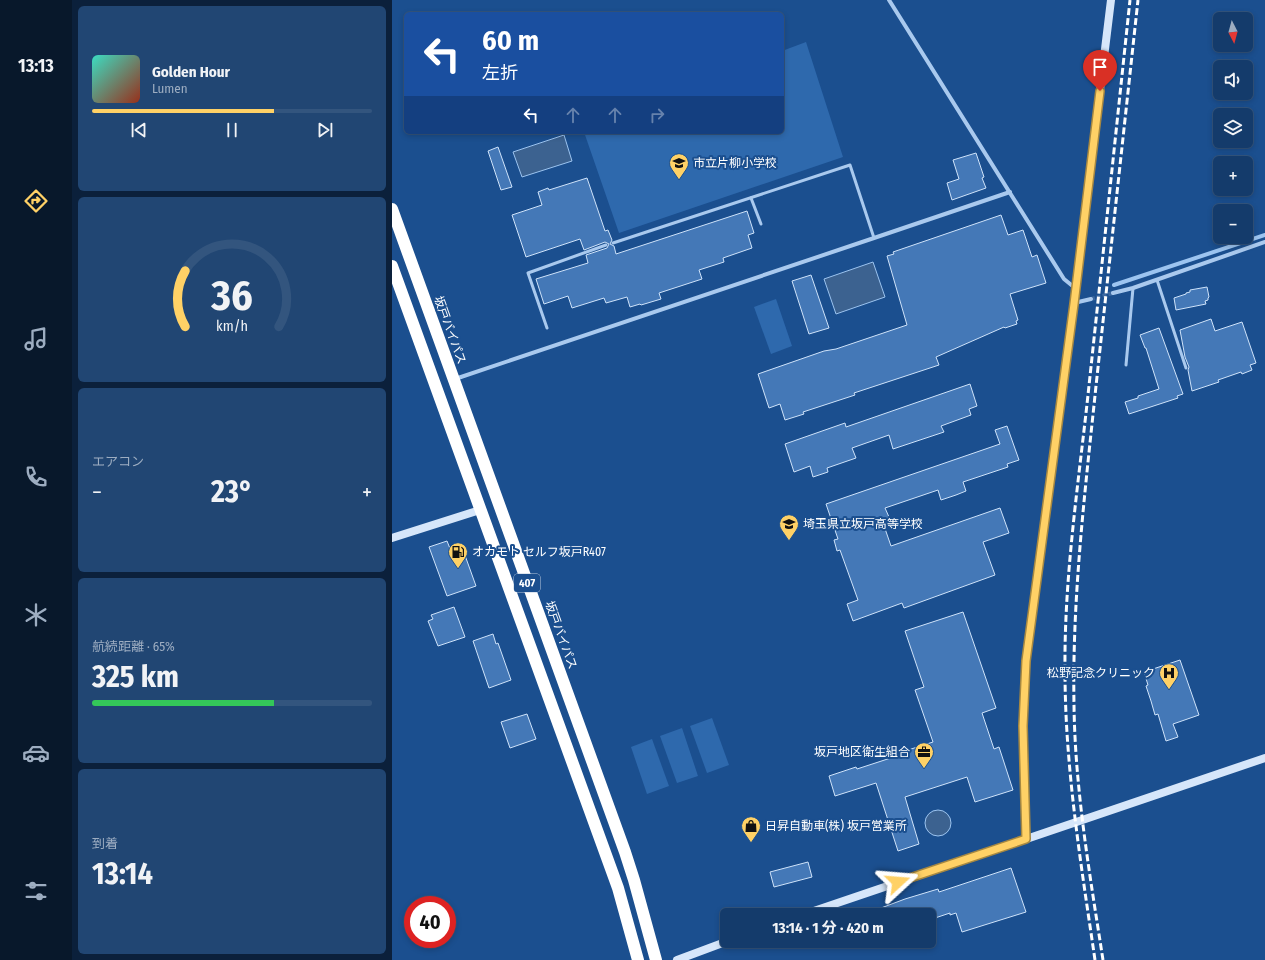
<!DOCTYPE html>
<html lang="ja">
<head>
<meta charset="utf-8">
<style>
	body { margin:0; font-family:"Fira Sans Condensed","Noto Sans JP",sans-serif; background:#214673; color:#f1f3f6; height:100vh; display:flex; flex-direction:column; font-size:15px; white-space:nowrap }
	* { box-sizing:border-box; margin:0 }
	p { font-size:13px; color:#9dadc1 }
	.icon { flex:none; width:22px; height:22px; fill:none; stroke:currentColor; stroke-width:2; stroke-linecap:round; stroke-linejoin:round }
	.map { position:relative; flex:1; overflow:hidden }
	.side { display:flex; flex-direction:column; gap:6px; padding:6px; background:#0b203b; width:320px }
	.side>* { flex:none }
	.hud { position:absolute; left:12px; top:12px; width:380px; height:122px; border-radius:6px; box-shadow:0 2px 6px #0003,0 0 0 1px #33557e; background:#1a4fa0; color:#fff; overflow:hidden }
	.needle { width:26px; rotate:174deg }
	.controls { position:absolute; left:821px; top:12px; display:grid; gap:8px }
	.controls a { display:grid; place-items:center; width:40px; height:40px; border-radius:6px; background:#143b6b; box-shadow:0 2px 6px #0003,0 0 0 1px #33557e; font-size:20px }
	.speed { position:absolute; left:12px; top:896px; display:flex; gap:8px; font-size:20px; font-weight:700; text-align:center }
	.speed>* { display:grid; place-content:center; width:52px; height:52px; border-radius:50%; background:#143b6b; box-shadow:0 2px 6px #0003,0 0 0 1px #33557e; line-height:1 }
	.speed .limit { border:6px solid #d22; background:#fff; color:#111 }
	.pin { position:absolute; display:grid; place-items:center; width:34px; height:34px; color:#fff; margin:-41px -17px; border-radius:50% 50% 50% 0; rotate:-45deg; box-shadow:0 0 4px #0007 }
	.pin .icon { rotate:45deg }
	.me { position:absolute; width:44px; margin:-22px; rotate:71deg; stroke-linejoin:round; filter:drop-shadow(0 0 3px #0008) }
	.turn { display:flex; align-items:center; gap:14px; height:84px; padding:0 12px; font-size:18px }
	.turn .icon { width:52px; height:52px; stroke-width:2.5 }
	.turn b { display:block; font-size:28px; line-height:34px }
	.lanes { display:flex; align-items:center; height:38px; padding:0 12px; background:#0003; justify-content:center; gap:20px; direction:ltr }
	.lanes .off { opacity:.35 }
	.big { font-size:30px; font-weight:700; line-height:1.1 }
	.side .card { flex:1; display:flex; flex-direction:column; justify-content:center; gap:6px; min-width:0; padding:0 14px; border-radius:6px; background:#214673 }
	.side .dial { align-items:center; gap:0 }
	.dial svg { height:104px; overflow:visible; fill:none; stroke:#33557e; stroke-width:7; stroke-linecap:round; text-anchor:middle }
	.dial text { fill:#f1f3f6; stroke:none }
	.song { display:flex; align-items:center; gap:12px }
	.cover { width:48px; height:48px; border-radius:6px; background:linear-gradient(135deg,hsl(170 70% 55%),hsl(10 70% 35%)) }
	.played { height:4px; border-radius:2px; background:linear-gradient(90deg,#ffd166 65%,#33557e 65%) }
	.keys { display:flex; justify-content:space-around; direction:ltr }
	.heat { display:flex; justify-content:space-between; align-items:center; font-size:22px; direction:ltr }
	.charge { height:6px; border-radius:3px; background:linear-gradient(90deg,#34c759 65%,#33557e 0) }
	.trip { position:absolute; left:328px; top:908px; width:216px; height:40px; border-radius:6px; background:#143b6b; box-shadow:0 2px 6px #0003,0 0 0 1px #33557e; font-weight:700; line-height:40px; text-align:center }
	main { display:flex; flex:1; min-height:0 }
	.dock { display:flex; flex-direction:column; width:72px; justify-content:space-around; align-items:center; background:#08182b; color:#9dadc1 }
	.dock .icon { width:28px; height:28px }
	.dock .selected { color:#ffd166 }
	.dock b { font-size:18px; color:#f1f3f6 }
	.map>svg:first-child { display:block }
	.green { fill:#2e69ad }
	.water { fill:#3c6290; stroke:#9cc4f0 }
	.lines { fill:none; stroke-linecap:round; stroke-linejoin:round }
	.stream { stroke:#9cc4f0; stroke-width:4 }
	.building { fill:#4478b7; stroke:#cfe3fa }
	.street-tunnel { stroke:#3d69a0; stroke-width:4; stroke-dasharray:4 2; stroke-linecap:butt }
	.lane { stroke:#a9c9ee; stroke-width:3 }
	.street { stroke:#a9c9ee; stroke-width:4 }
	.secondary { stroke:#d6e6fa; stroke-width:8 }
	.highway { stroke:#fff; stroke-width:12 }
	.rail { stroke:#fff; stroke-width:3; stroke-dasharray:7 3; stroke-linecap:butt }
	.route-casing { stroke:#a68842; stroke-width:10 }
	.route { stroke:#ffd166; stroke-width:7 }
	.labels { text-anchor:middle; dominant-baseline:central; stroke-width:4; stroke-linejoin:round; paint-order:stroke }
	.shield { fill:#1b4f8f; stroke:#bbcadd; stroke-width:1 }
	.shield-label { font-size:11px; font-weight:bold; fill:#fff }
	.poi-label { font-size:12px; fill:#fff; stroke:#1b4f8f; text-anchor:start }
	.street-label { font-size:12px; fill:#fff; stroke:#1b4f8f }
</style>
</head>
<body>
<main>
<nav class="dock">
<b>13:13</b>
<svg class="icon selected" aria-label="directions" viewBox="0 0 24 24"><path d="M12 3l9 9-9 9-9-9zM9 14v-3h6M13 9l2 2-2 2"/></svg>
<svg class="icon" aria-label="music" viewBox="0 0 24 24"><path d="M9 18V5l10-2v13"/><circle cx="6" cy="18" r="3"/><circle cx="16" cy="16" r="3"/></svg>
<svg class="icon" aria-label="phone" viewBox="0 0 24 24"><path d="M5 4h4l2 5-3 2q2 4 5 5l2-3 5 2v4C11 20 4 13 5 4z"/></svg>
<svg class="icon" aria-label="climate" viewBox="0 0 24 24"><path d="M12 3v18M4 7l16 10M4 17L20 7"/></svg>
<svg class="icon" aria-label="car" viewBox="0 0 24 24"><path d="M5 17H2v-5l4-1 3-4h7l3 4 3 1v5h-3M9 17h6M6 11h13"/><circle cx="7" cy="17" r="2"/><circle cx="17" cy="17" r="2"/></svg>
<svg class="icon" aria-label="filters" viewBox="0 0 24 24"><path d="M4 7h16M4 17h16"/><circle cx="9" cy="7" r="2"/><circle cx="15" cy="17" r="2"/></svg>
</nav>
<section class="side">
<div class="card">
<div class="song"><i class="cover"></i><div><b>Golden Hour</b><p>Lumen</p></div></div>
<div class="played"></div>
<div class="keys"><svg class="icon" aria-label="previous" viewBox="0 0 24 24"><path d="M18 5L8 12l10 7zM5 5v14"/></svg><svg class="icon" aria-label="pause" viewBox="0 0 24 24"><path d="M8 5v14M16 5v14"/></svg><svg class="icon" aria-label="next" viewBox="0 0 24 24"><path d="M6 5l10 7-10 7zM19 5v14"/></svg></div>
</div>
<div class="card dial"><svg viewBox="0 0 100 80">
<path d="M14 69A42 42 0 1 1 86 69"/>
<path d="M14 69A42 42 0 0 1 14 26" stroke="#ffd166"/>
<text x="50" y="56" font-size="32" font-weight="700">36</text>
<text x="50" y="72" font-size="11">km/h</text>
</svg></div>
<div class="card"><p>エアコン</p>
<div class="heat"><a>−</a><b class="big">23°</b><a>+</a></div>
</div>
<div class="card"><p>航続距離 · 65%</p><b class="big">325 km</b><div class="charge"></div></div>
<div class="card"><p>到着</p><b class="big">13:14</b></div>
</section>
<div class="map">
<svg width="873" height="960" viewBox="0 0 873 960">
	<rect width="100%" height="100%" fill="#1b4f8f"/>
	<g class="green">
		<path d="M414,42L451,157L227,233L192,132H390V51Z"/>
		<path d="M384,299L400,346L379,354L362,307Z"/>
		<path d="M320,718L337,765L315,773L298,726Z"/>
		<path d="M290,728L306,776L285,783L268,736Z"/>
		<path d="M260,739L277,786L255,794L239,747Z"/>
	</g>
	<g class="water">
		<path d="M172,135L180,161L130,177L121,152Z"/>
		<path d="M481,262L493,297L444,314L432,279Z"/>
		<circle cx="546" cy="823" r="13"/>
	</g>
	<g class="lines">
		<path class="stream" d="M722,285L873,235"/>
	</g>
	<g class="building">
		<path d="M106,147L120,187L109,190L96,151Z"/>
		<path d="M584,153L592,177L590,178L594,188L560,200L555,183L567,179L561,160Z"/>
		<path d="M195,178L213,231L216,230L220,240L218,244L222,246L224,254L355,211L362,233L356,235L360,248L331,258L332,262L307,270L310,279L267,293L269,299L249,305L248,304L238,307L235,297L214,303L212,298L180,308L176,296L152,304L144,279L196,263L194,255L215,248L217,244L213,242L192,250L188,239L134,257L120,215L150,205L146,192L156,188L157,190Z"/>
		<path d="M609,215L616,235L631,230L640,257L645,255L654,283L618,294L626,320L624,321L625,324L613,328L612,327L544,357L547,365L462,393L463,395L411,412L412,414L393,420L388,404L377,408L366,374L432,351L444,349L515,325L495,256L502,254L501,252Z"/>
		<path d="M419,275L437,328L417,334L400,281Z"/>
		<path d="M815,287L817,297L816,298V300L813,301L814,304L784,310L782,298L794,294V293L798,292V290Z"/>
		<path d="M819,319L823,331L850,322L864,363L858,365L860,370L850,374L849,372L826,380L827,382L800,391L796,370L797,367L793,357L788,330Z"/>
		<path d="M767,328L791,394L785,396L786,398L737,414L733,402L746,398V396L767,389L754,348H753L748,335Z"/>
		<path d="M578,384L585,406L577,409L579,415L549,426L552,432L501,449L497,435L460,448L464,458L435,468L436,472L421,477L418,466L402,472L393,444L453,423L454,427Z"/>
		<path d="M615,426L627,460L615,464L616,467L571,482L574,491L564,495L549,500L546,490L493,508L497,517L490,520L499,546L608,508L617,533L591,542L603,575L512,608L510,603L461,621L455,604L466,600L448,550L445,551L442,540L446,539L434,504L608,444L603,430Z"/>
		<path d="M55,541L59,551L70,547L84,586L55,596L37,547Z"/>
		<path d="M62,607L73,637L46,646L36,621L41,619L39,615Z"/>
		<path d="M571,612L604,708L590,713L602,749L607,747L621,790L583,802L575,777L513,797L527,844L506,851L484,783L443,796L437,776L464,767L465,769L514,753L513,751L541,742L523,690L532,687L513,631Z"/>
		<path d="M101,634L104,644L106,643L119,680L97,688L81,641Z"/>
		<path d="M788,660L807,715L781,724L786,737L774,741L766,714L763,715L759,701L754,686L756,685L752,672Z"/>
		<path d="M135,714L144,739L118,748L109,722Z"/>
		<path d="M416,862L420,877L382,887L378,872Z"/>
		<path d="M619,868L634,912L570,932L564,913L558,915V913L537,920V915H474L473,914L513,899L546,889L547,892Z"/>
	</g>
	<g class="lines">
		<path class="street-tunnel" d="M699,299L721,293"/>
		<g class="lane">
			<path d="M359,198L369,224"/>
			<path d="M221,243L458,165L482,238"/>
			<path d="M765,280L794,368"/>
			<path d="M155,328L136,273L214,245"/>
			<path d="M734,365L741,288"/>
		</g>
		<g class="street">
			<path d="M497,0L672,279L683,288"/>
			<path d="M721,293L741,288L873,242"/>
			<path d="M682,303L699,299"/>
			<path d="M63,379L482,238L618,192"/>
		</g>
		<g class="secondary">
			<path d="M0,538L88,510"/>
			<path d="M634,839L631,726L634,661L682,303L719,0"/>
			<path d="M410,915L873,758"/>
			<path d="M285,960L336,941"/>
		</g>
		<g class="highway">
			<path d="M0,209L233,852L242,880L264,960"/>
			<path d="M0,266L226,888L246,960"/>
		</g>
		<g class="rail">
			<path d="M703,960C689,864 673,768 673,671C672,579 686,487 696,395C710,264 724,132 738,0"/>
			<path d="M711,960C698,876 683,790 682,705C680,598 693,492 704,386C718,257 732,129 746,0"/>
		</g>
	</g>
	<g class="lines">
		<defs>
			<path id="route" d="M506,882L634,839L631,726L634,661L682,304L708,91"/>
		</defs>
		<use href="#route" class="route-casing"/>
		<use href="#route" class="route"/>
	</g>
	<defs>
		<symbol id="school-pin" viewBox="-11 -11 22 30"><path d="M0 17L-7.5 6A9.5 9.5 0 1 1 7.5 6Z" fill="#ffd166" stroke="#1b4f8f"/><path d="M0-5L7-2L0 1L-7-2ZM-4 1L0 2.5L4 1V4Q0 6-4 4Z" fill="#111"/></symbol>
		<symbol id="fuel-pin" viewBox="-11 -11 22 30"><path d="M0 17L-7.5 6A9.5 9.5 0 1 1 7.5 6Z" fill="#ffd166" stroke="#1b4f8f"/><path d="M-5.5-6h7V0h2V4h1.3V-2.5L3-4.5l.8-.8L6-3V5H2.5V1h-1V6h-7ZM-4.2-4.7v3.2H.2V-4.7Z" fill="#111"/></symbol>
		<symbol id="hospital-pin" viewBox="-11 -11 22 30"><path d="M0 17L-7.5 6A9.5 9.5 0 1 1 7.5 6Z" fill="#ffd166" stroke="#1b4f8f"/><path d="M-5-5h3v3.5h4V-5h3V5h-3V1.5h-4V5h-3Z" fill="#111"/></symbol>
		<symbol id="office-pin" viewBox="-11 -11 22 30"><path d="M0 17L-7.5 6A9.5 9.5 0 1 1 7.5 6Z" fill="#ffd166" stroke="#1b4f8f"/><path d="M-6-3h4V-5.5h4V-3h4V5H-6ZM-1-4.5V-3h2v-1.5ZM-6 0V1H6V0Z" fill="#111"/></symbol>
		<symbol id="shop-pin" viewBox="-11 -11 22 30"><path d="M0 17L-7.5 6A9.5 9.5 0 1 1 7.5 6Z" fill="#ffd166" stroke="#1b4f8f"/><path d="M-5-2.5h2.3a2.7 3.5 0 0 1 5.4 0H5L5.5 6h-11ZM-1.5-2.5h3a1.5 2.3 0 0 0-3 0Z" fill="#111"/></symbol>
	</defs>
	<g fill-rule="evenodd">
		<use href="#school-pin" x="276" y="152" width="22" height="30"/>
		<use href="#school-pin" x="386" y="513" width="22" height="30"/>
		<use href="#fuel-pin" x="55" y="541" width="22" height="30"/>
		<use href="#hospital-pin" x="766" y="662" width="22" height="30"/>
		<use href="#office-pin" x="521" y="741" width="22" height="30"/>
		<use href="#shop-pin" x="348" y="815" width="22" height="30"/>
	</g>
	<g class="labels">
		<rect class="shield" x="122" y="574" width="26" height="18" rx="3"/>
		<g class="shield-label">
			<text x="135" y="583">407</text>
		</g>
		<g class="poi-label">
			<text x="301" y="163">市立片柳小学校</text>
			<text x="411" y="524">埼玉県立坂戸高等学校</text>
			<text x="80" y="552">オカモト セルフ坂戸R407</text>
			<text x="763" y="673" text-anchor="end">松野記念クリニック</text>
			<text x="518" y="752" text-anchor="end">坂戸地区衛生組合</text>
			<text x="373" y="826">日昇自動車(株) 坂戸営業所</text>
		</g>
		<g class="street-label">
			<text transform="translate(58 330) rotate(70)">坂戸バイパス</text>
			<text transform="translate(169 635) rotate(70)">坂戸バイパス</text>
		</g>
	</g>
</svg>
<div class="controls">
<a><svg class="needle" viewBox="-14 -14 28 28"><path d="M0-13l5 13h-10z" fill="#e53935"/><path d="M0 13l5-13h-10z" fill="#9dadc1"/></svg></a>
<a><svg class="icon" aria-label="sound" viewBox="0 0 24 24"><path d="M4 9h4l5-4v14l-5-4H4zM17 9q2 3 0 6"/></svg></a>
<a><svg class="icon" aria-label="layers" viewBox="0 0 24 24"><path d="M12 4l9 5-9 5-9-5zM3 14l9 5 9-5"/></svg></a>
<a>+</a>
<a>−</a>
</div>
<div class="speed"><div class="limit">40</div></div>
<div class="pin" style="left:708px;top:91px;background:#d93025"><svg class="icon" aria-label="arrive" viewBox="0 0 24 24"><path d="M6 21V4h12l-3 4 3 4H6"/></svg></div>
<svg class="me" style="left:506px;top:882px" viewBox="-20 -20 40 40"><path d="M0-17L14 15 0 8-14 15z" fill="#ffd166" stroke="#fff" stroke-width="4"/></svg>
<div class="trip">13:14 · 1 分 · 420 m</div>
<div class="hud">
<div class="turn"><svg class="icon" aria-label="left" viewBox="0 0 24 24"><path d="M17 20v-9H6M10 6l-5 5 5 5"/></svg><div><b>60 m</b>左折</div></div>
<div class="lanes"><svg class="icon" aria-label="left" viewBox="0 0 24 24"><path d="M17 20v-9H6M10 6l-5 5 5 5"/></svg><svg class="icon off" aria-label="ahead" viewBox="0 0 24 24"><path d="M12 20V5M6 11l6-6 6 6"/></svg><svg class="icon off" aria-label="ahead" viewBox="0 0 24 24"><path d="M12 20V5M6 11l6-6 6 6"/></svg><svg class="icon off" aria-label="right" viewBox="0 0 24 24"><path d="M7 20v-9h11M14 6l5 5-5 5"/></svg></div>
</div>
</div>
</main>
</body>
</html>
